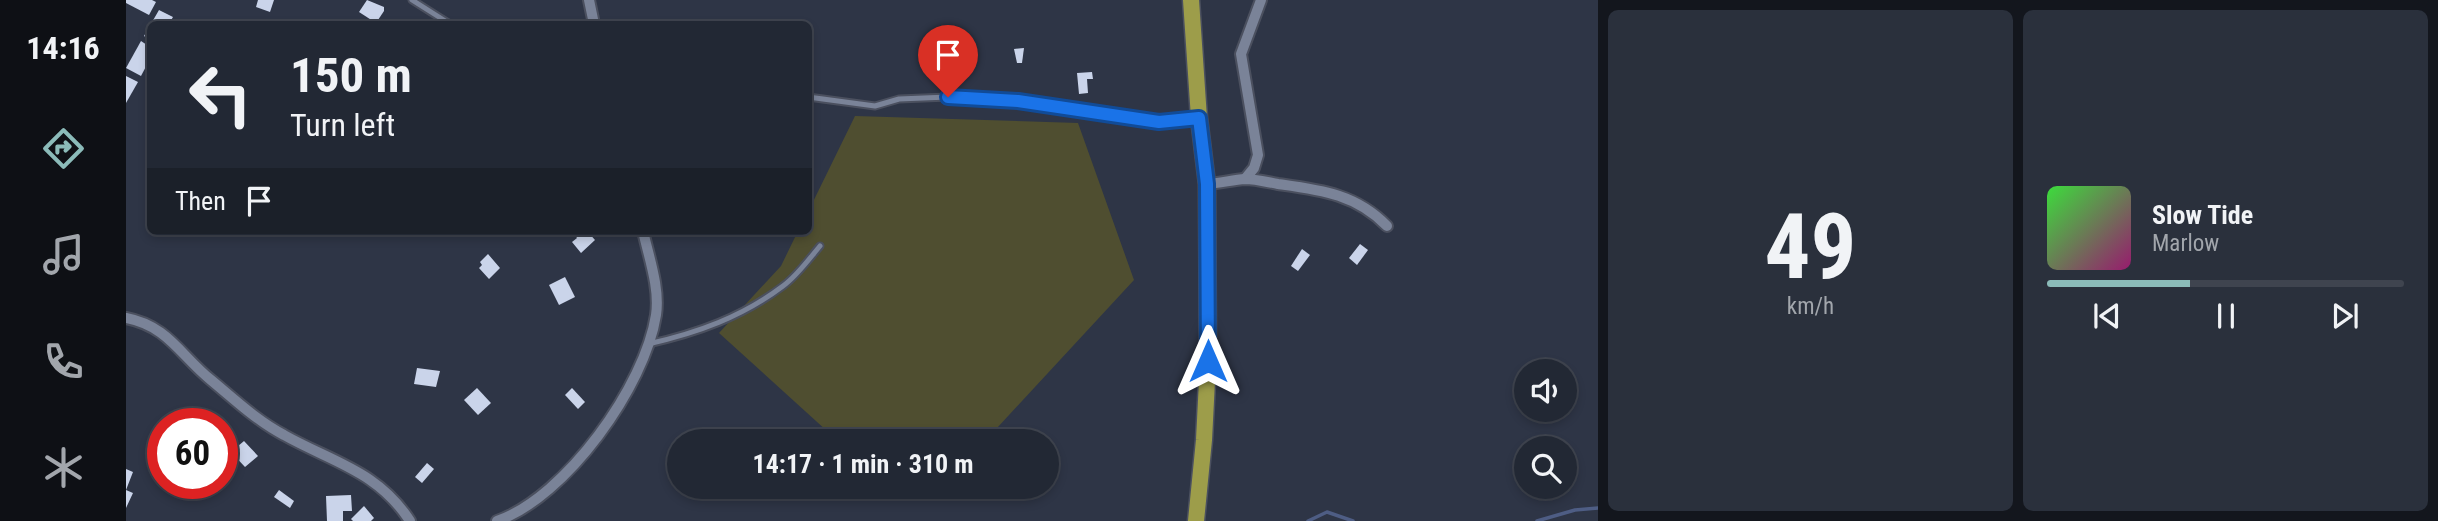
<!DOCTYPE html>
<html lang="en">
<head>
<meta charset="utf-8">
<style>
	body { margin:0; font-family:"Roboto Condensed",sans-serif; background:#2a303c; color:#f1f3f6; height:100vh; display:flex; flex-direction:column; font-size:26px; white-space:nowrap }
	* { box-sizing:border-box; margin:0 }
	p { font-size:23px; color:#a2a6ac }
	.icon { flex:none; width:38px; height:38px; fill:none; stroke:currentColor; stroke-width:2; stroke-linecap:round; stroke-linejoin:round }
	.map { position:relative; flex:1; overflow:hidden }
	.sheet { display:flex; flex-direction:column; gap:10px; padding:10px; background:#13161d; width:840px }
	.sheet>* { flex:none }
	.banner { position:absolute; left:21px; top:21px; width:665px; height:214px; border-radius:10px; box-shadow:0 4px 10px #0003,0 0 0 2px #3f444f; background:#222834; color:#f1f3f6; overflow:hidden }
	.controls { position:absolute; left:1388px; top:359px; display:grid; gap:14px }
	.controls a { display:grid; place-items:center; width:63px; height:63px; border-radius:50%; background:#222834; box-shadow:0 4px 10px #0003,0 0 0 2px #3f444f; font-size:35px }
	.speed { position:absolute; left:21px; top:408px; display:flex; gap:14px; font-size:35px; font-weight:700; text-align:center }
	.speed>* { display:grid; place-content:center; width:91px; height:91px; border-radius:50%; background:#222834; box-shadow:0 4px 10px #0003,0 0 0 2px #3f444f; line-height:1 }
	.speed .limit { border:10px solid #d22; background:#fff; color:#111 }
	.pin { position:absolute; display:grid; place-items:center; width:60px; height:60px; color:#fff; margin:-72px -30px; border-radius:50% 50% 50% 0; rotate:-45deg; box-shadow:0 0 7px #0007 }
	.pin .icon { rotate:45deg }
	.me { position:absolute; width:77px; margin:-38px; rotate:0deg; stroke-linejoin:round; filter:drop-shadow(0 0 5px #0008) }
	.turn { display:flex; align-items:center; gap:24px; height:147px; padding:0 28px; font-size:32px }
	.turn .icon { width:91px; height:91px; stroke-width:2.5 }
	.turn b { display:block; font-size:49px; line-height:60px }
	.then { display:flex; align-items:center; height:66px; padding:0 28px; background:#0003; gap:14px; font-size:26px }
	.sheet .widget { flex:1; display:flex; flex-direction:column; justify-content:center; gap:10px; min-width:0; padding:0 24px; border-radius:10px; background:#2a303c }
	.sheet .dial { align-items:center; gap:0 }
	.dial b { font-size:91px; line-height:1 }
	.song { display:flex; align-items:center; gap:21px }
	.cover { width:84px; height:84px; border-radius:10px; background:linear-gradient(135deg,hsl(120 70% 55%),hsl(320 70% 35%)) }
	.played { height:7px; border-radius:4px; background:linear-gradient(90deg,#8bbbb9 40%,#3f444f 40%) }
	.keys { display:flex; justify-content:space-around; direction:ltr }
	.sheet .tiles { flex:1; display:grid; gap:10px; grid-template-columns:repeat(2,1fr) }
	.trip { position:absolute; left:541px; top:429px; width:392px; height:70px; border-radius:35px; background:#222834; box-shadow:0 4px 10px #0003,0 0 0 2px #3f444f; font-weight:700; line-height:70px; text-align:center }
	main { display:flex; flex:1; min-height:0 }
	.tab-bar { display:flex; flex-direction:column; width:126px; justify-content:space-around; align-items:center; background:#0e1015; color:#a2a6ac }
	.tab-bar .icon { width:49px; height:49px }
	.tab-bar .active { color:#8bbbb9 }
	.tab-bar b { font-size:32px; color:#f1f3f6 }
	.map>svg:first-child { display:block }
	.green { fill:#4f4e30 }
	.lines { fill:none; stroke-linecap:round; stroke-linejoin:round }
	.stream { stroke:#4e5d84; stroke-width:3.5 }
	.building { fill:#cad4ea }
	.service-casing { stroke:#4b505f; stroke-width:9 }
	.minor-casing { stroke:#4b505f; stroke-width:14 }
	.primary-casing { stroke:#4b505f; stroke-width:19 }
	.service { stroke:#7a8398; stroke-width:5 }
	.minor { stroke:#7a8398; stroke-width:10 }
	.primary { stroke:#9d9d4a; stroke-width:16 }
	.route-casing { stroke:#114b97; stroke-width:18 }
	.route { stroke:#1a73e8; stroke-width:12 }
</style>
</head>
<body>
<main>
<nav class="tab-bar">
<b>14:16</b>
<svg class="icon active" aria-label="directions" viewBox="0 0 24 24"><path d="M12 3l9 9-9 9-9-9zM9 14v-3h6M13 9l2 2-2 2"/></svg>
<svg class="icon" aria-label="music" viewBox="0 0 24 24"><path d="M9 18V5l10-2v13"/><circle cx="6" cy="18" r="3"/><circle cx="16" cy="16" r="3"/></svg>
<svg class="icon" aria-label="phone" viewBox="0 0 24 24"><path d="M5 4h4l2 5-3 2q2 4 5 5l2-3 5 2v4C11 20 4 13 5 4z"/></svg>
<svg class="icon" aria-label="climate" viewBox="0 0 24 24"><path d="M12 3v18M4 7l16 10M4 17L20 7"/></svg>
</nav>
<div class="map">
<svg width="1472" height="521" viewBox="0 0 1472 521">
	<rect width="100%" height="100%" fill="#2e3546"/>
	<path class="green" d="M729,116L952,123L1008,280L859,441H712L593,333L655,266L672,231H682L683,210Z"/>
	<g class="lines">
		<g class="stream">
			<path d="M1182,521L1201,512L1227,521"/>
			<path d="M1411,521L1449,510L1472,508"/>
		</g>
	</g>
	<g class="building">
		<path d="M0,0H26L30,2L23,15L0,3Z"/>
		<path d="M132,0H148L144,12L130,7Z"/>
		<path d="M241,0L258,7V11L250,23L233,12Z"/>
		<path d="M33,10L47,17L43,24H24V40L18,36Z"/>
		<path d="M15,41L24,47V59L15,76L0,68Z"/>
		<path d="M898,48L896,63H891L888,49Z"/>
		<path d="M966,72L967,79H961L962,93L953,94L951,73Z"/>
		<path d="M0,76L12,82L0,103Z"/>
		<path d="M461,231L469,240L455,253L446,242L451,238L449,235L453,232L456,236Z"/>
		<path d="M1234,244L1242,250L1231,265L1223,258Z"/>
		<path d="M1176,249L1184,255L1172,271L1165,266Z"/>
		<path d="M362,254L374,268L363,279L353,268L356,265L354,262Z"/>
		<path d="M439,277L449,297L433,305L423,285Z"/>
		<path d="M291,368L314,371L310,387L288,384Z"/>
		<path d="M351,388L365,403L352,415L338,400Z"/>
		<path d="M446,388L459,402L452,409L439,395Z"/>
		<path d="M118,441L132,456L119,467L105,452Z"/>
		<path d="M301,463L308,469L296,483L289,477Z"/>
		<path d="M0,469L7,472L0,490L7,493L0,508Z"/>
		<path d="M153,490L168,501L164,508L148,497Z"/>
		<path d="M225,495L226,511H217V521H201L200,496Z"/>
		<path d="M238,506L248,518L245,521H227L225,519Z"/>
	</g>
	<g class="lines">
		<defs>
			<g id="service">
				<path d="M286,0L324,24"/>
				<path d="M682,97L749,106L773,99L822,97L892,101L1033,122L1071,118"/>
				<path d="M522,344C571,333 616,317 657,286C671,276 683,259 694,246"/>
			</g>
			<g id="minor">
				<path d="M463,0L468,24"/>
				<path d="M1119,179L1128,168L1132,155L1115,54L1135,0"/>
				<path d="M1081,184C1094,183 1107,180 1119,179C1129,179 1141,182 1152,184C1195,190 1230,194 1261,226"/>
				<path d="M0,318C42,326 54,355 85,380C108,399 131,421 158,435C206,462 252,471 284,521"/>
				<path d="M371,521C440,497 519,386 530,315C534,288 523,258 517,231"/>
			</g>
			<path id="primary" d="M1065,0L1073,118L1081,184L1082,361L1078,440L1070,521"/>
		</defs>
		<use href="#service" class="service-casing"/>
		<use href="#minor" class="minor-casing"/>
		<use href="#primary" class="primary-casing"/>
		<use href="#service" class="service"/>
		<use href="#minor" class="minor"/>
		<use href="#primary" class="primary"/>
	</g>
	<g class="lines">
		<defs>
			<path id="route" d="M822,97L892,101L1033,122L1073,118L1081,184L1082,361"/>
		</defs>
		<use href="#route" class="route-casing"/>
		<use href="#route" class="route"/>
	</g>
</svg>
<div class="controls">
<a><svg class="icon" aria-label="sound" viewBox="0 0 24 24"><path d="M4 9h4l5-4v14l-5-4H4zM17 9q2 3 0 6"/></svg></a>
<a><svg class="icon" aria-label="search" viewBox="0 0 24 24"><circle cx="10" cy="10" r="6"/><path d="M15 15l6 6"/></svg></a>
</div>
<div class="speed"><div class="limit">60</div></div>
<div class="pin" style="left:822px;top:97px;background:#d93025"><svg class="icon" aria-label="arrive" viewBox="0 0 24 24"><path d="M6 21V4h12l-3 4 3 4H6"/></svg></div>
<svg class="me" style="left:1082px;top:361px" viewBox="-20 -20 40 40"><path d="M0-17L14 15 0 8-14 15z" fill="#1a73e8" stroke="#fff" stroke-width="4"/></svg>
<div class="trip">14:17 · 1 min · 310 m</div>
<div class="banner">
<div class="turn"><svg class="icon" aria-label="left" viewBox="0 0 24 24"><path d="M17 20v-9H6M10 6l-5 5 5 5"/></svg><div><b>150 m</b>Turn left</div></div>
<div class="then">Then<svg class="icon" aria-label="arrive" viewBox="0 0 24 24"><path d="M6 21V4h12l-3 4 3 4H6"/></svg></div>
</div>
</div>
<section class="sheet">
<div class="tiles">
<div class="widget dial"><b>49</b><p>km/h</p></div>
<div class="widget">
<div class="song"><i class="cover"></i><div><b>Slow Tide</b><p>Marlow</p></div></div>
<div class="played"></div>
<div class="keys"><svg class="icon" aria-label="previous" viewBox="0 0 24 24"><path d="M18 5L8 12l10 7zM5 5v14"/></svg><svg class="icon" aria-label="pause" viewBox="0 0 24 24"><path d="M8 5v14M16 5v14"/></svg><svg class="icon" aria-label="next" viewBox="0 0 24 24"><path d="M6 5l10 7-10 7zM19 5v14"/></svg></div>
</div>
</div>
</section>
</main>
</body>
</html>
